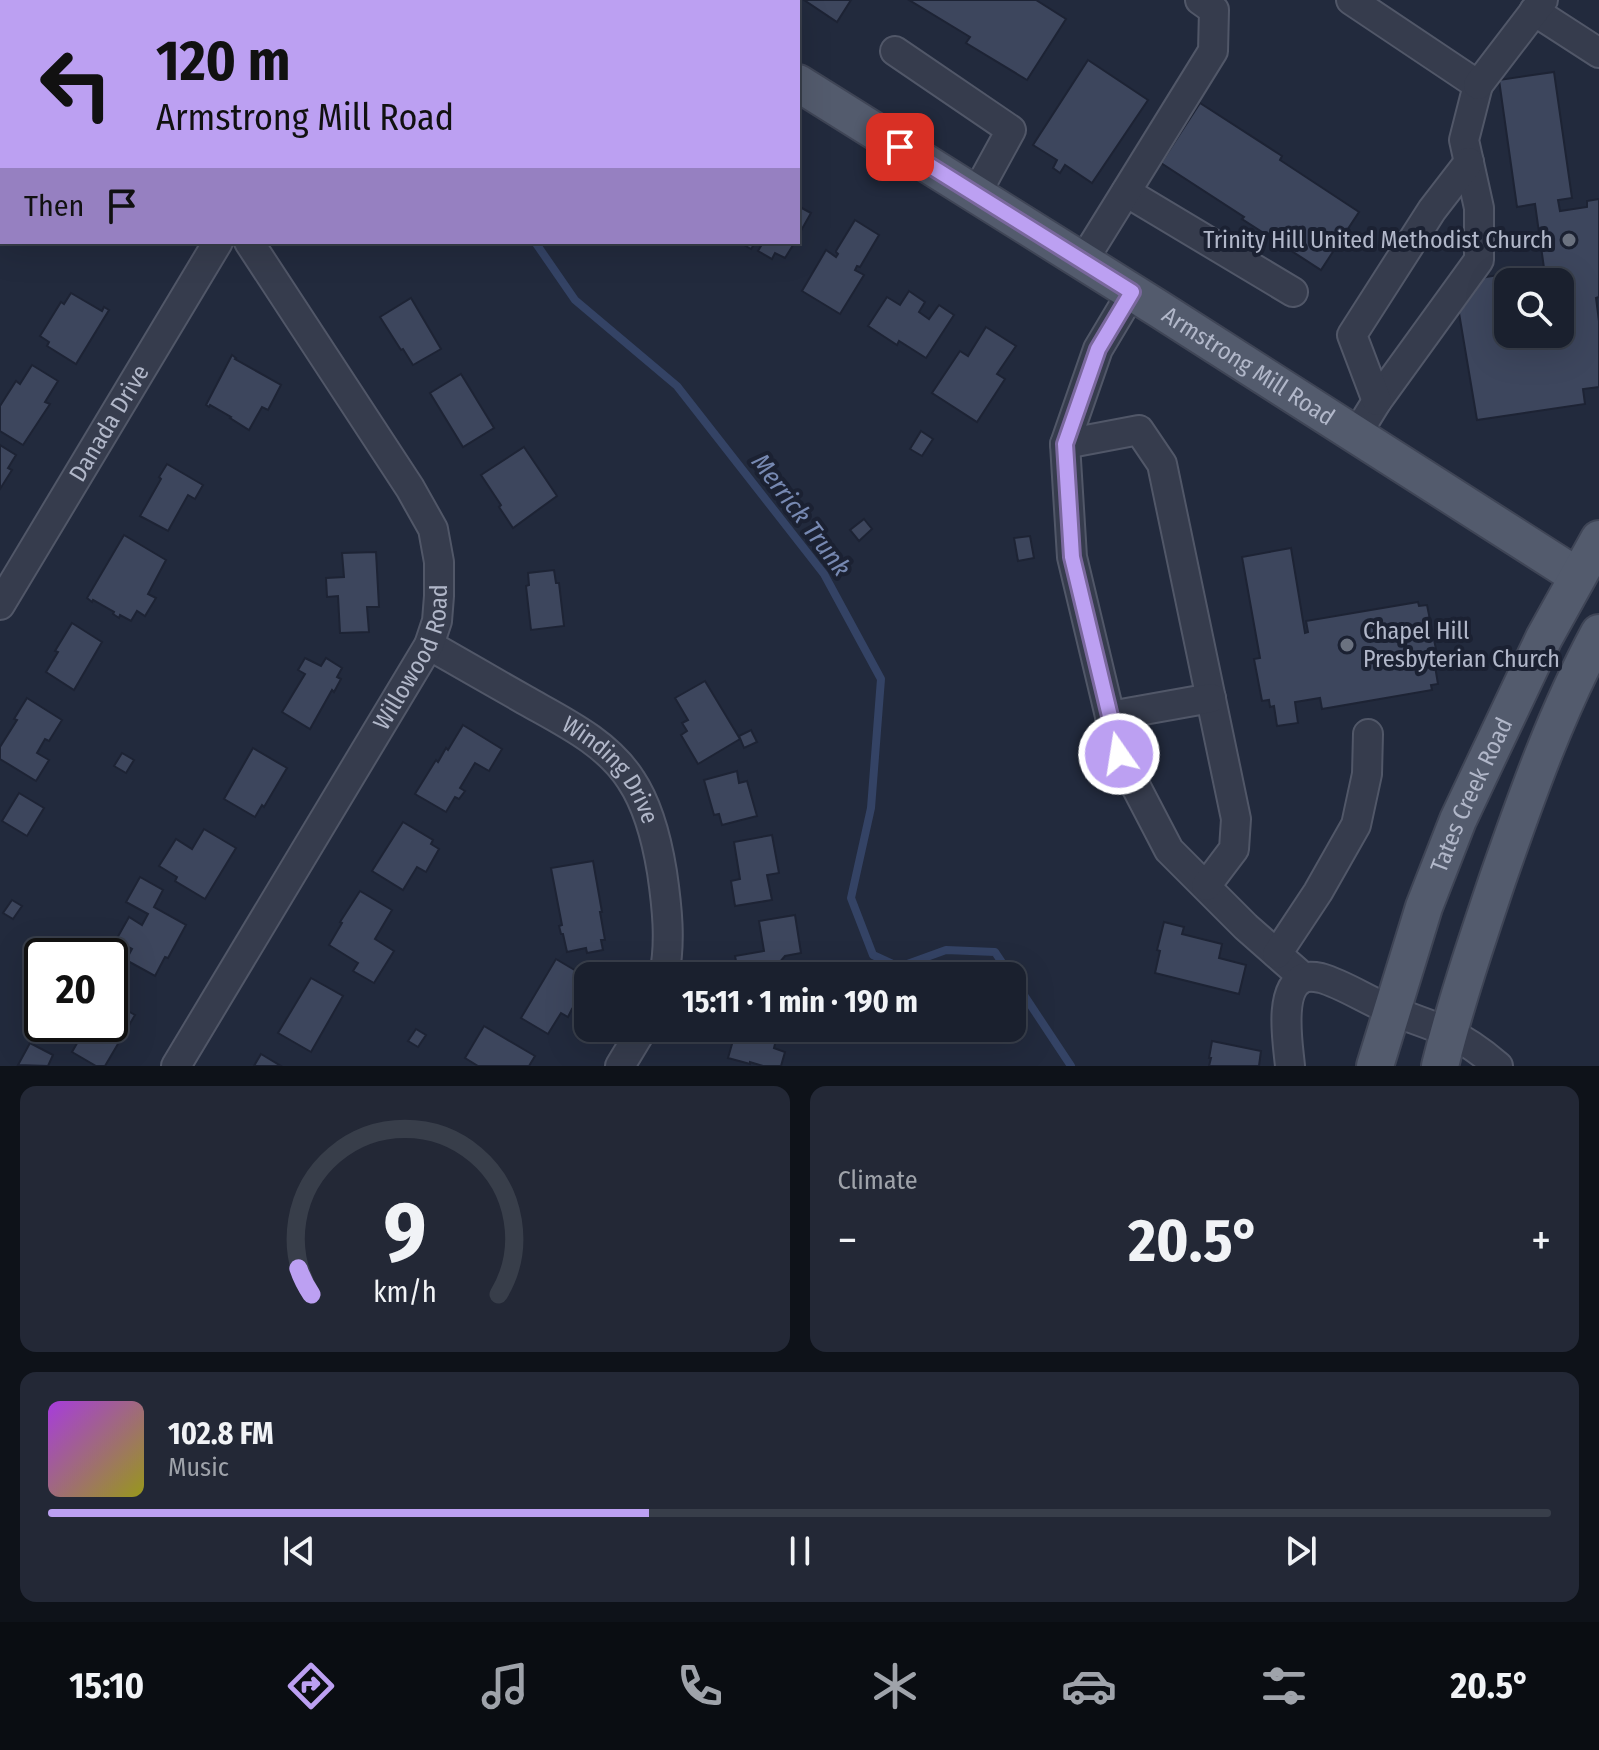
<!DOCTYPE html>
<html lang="en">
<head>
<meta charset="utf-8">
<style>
	body { margin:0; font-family:"Fira Sans Condensed",sans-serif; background:#232836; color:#f1f3f6; height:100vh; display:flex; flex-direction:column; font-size:30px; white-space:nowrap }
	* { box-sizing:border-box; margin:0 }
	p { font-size:26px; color:#9fa3aa }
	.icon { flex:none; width:44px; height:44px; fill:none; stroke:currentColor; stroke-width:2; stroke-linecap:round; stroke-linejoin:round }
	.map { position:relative; height:1066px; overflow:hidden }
	.panel { display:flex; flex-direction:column; gap:20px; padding:20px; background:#0e1219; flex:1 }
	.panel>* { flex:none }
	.top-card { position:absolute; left:0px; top:0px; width:800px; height:244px; box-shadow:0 8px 32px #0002,0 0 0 2px #383e4a; background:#bca0f2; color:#111; overflow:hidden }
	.controls { position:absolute; left:1494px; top:268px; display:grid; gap:16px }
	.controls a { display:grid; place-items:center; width:80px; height:80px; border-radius:16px; background:#1a202e; box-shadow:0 8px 32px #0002,0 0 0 2px #383e4a; font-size:40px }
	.speed { position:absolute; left:24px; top:938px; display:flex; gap:16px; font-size:40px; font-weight:700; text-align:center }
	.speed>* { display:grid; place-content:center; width:104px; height:104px; border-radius:50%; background:#1a202e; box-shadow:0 8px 32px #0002,0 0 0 2px #383e4a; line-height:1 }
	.speed .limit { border:4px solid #111; border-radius:12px; background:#fff; color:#111 }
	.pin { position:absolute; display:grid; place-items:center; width:68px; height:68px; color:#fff; margin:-34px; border-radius:16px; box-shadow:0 4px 12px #0006 }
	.me { position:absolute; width:88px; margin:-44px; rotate:347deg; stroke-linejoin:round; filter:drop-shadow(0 0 6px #0008) }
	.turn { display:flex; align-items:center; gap:28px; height:168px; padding:0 24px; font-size:36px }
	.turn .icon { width:104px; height:104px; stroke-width:2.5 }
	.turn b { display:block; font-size:56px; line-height:68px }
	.then { display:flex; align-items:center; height:76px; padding:0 24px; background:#0003; gap:16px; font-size:30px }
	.big { font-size:60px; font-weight:700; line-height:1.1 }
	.panel .widget { flex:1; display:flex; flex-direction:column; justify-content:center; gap:12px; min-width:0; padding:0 28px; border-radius:16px; background:#232836 }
	.panel .dial { align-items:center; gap:0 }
	.dial svg { height:208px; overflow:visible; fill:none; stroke:#383e4a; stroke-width:7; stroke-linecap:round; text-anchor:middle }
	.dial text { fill:#f1f3f6; stroke:none }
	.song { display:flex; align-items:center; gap:24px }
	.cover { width:96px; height:96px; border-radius:12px; background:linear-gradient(135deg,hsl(280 70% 55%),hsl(60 70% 35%)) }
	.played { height:8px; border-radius:4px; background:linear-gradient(90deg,#bca0f2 40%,#383e4a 40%) }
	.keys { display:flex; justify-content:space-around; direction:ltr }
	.heat { display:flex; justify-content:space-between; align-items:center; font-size:44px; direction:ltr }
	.panel .tiles { flex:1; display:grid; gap:20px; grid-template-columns:1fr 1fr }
	.widget:last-child { grid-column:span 2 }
	.trip { position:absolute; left:574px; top:962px; width:452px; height:80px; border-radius:16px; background:#1a202e; box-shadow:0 8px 32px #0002,0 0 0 2px #383e4a; font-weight:700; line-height:80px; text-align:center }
	.tab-bar { display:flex; height:128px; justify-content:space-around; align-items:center; background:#0a0d12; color:#9fa3aa }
	.tab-bar .icon { width:56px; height:56px }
	.tab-bar .on { color:#bca0f2 }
	.tab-bar b { font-size:36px; color:#f1f3f6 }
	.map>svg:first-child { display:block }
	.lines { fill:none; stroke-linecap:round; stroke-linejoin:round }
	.stream { stroke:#344365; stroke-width:8 }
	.building { fill:#3d465d; stroke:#1d2334; stroke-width:2; fill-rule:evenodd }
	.minor-casing { stroke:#515768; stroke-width:32 }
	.major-casing { stroke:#3f4556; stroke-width:40 }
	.minor { stroke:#363c4d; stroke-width:28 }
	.major { stroke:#535b6d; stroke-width:36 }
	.route-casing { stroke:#7a689d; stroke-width:20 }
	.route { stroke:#bca0f2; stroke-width:14 }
	.worship-dot { fill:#6b7280; stroke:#1b2132; stroke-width:3 }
	.labels { text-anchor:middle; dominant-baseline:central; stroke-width:8; stroke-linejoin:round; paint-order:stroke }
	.poi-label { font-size:24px; fill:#b1b7c9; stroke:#1b2132; text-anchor:end }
	.street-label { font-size:24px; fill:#b1b7c9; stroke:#1b2132 }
	.water-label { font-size:26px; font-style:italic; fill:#7789b2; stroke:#1b2132 }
</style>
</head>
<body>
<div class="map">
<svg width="1599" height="1066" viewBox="0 0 1599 1066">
	<rect width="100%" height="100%" fill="#222a3d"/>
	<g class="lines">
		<g class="stream">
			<path d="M418,0L420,2"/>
			<path d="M535,242L575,300L677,386L824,574L881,679L871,808L851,898L873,955L899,967L946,950L995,952L1011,976"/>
			<path d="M1012,977L1071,1066"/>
		</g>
	</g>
	<g class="building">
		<path d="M804,0H851L837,22Z"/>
		<path d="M909,0H1036L1066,19L1027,80L966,43L970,37Z"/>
		<path d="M1088,60L1148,100L1092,183L1065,165L1060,173L1053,168L1057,160L1033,145Z"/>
		<path d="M1554,72L1572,198L1558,200L1560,211L1587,207V201L1599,199V297L1596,298L1599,321V387L1583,389L1585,404L1477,420L1458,307L1474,282L1486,277L1544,268L1535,204L1517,207L1499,80ZM1508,282H1560V334H1508Z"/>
		<path d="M1200,103L1282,156L1280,160L1359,212L1321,270L1242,219L1244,217L1161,163Z"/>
		<path d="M798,206L811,213L798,236Z"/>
		<path d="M855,220L879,235L860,267L857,266L855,270L864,275L840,314L802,291L826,250L836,257L838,254L836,252V251Z"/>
		<path d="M739,242H795L785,258L775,253L772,259L758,251L761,246L755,243L751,249Z"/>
		<path d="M909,291L925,302L919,312L929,319L939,305L954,315L926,358L899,341L897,345L868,326L887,297L900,305Z"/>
		<path d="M71,293L102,311L104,307L109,310L76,364L47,346L49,342L40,336L61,302L64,304Z"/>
		<path d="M411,298L441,349L413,365L403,349L401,350L380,317Z"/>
		<path d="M986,327L1016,346L997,374L1005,379L977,422L932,393L960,351L968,356Z"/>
		<path d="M232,355L236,358L235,359L281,385L268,410L262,407L249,430L230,418L231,417L210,405L209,407L206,405Z"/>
		<path d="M32,365L58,381L45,402L50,404L23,445L0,431V406L16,381L20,384Z"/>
		<path d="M461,374L494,428L463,447L430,393Z"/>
		<path d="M921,431L933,439L922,456L910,449Z"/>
		<path d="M0,445L16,455L8,468L12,470L0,489Z"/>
		<path d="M524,447L557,496L513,528L499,507L501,505L481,475Z"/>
		<path d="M167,464L203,485L195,499L188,495L168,531L140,516L161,479L159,477Z"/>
		<path d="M864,519L872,529L859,541L850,530Z"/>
		<path d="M124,535L166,560L148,594L156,598L145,616L137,611L131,621L120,615L119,618L113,614L114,612L93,600L92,602L87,598Z"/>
		<path d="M1030,536L1034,558L1018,561L1014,538Z"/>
		<path d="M1291,548L1305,633L1308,632L1306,621L1418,602L1419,606L1427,605L1438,659L1434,660L1438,684L1431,685L1432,690L1322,709L1320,698L1295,702L1298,723L1277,726L1274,706L1270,707L1269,700L1262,701L1254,659L1260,658L1242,557Z"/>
		<path d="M376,552L379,607H367L369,632L340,633L338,596L327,597L326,578L344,577L342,553Z"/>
		<path d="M554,570L556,583H559L564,626L531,630L526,586L529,585L528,573Z"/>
		<path d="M72,623L102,642L74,690L46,672L58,652L55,651Z"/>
		<path d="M305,658L321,666L326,658L342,668L337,677L341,679L334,692L332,690L310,729L282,712L305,674L298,670Z"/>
		<path d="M705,681L740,739L698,764L681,735L687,731L682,723L688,720L675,698Z"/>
		<path d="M27,698L62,720L49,741L45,739L37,753L49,760L36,781L0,759V747L17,720L14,719Z"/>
		<path d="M463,725L502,749L489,771L475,763L460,788L465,791L459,799L455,797L446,812L415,794L436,760L438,762L446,748L448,750Z"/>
		<path d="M751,730L757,742L744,748L739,736Z"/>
		<path d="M253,748L287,768L264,807L262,805L255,817L224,799Z"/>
		<path d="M122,753L134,760L126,773L114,766Z"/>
		<path d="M737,771L739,783L747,781L757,816L722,825L719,814L714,815L704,780Z"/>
		<path d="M19,793L44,808L27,836L2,821Z"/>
		<path d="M403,822L433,840L431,844L439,849L426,872L417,867L403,890L372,871Z"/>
		<path d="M204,829L236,848L205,899L175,881L177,877L159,866L176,839L192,849Z"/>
		<path d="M772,835L779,873L767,875L772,900L735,906L731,881L740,879L734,842Z"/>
		<path d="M593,861L602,912H600L605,940H601L603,950L587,953L586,948L567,952L563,934H561L559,926L562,925L551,868Z"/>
		<path d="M140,877L163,890L154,907L186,925L168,958L165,957L155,976L126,960L132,949L116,940L129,917L142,925L148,914L126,902Z"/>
		<path d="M360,891L392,910L375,939L394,951L374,983L353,971L358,963L329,945L342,923L340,922Z"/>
		<path d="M12,900L22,906L13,919L3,913Z"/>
		<path d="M795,915L801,953L785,956L768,976H739L735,956L764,951L759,921Z"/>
		<path d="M1164,922L1184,927L1182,934L1222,944L1219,958L1246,965L1239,994L1155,973L1160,951L1157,950Z"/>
		<path d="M556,959L588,978V997L579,1013L572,1009L568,1017L561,1013L548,1034L521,1018Z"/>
		<path d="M311,978L343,996L311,1052L278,1033Z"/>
		<path d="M110,1001L135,1015L105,1066H96L72,1052L88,1024H110Z"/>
		<path d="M484,1026L535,1056L529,1066H478L465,1058Z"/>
		<path d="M728,1028H779L774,1048L785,1052L781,1066H763L750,1062V1064L728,1058L736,1030Z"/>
		<path d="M416,1029L426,1035L418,1047L408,1041Z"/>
		<path d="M1212,1041L1261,1051L1259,1066H1209L1211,1058H1209Z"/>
		<path d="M30,1043L53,1055L48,1066L18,1065Z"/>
		<path d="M261,1054L281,1066H254Z"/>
	</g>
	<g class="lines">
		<defs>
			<g id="minor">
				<path d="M99,0L100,2"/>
				<path d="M1351,0L1478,85L1464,140L1479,208V260L1377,401L1356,435"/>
				<path d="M1534,11L1599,53"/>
				<path d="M895,51L1011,130L976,194"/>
				<path d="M1478,85L1543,0"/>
				<path d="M1126,192L1293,292"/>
				<path d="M1083,261L1213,51L1214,10L1200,0"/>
				<path d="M1132,292L1098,349L1065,444L1072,557L1119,754L1169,850L1246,927L1304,978"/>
				<path d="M1377,401L1352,335L1432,210L1469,162"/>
				<path d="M1065,444L1139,430L1162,464L1236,819L1234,849L1206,886"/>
				<path id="s1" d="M0,605L218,242"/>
				<path id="s2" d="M429,645C461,663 493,682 525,700C562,721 607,742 631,780C649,807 657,841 662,872C667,906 671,942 664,976"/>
				<path d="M1110,716L1211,698"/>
				<path d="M1277,954L1318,892L1356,825L1367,774L1368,734"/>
				<path id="s3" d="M176,1066L429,645L437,621L439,596V562L433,529L410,488L249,242"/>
				<path d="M620,1066L643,1028"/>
				<path d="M1290,1066C1288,1044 1278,990 1303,978C1308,976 1316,977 1321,978C1345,985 1366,1000 1389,1009C1408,1018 1428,1023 1447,1032C1465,1040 1483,1053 1498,1066"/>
			</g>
			<g id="major">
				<path d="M664,0L667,2"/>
				<path id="s4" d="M798,83L1159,309L1577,576"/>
				<path id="s5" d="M1375,1066L1424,907L1458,820L1544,638L1599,539"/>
				<path d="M1440,1066C1456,1002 1477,940 1498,878C1527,795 1557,711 1599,633"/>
			</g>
		</defs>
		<use href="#minor" class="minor-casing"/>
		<use href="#major" class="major-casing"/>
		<use href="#minor" class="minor"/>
		<use href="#major" class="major"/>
	</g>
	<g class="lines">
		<defs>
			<path id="route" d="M900,147L1132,292L1098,349L1065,444L1072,557L1119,754"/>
		</defs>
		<use href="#route" class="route-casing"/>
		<use href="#route" class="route"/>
	</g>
	<g class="worship-dot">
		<circle cx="1569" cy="240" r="8"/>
		<circle cx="1347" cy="645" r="8"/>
	</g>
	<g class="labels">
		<g class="poi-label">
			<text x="1553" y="240">Trinity Hill United Methodist Church</text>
			<text x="1363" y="631" text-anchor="start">Chapel Hill<tspan x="1363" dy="28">Presbyterian Church</tspan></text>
		</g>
		<g class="street-label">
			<text stroke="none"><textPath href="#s4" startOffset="532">Armstrong Mill Road</textPath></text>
			<text stroke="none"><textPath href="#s1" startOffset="212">Danada Drive</textPath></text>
			<text stroke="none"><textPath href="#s3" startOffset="474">Willowood Road</textPath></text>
			<text stroke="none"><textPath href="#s2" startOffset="224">Winding Drive</textPath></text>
			<text stroke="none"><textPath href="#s5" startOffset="288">Tates Creek Road</textPath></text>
		</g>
		<g class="water-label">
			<text transform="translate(801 515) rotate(53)">Merrick Trunk</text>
		</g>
	</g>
</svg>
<div class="controls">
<a><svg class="icon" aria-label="search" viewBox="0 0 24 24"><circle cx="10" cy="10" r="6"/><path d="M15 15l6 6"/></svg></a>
</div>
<div class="speed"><div class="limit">20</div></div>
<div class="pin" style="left:900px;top:147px;background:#d93025"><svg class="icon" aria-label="arrive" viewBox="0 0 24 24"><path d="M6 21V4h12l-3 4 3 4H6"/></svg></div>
<svg class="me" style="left:1119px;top:754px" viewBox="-20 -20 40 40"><circle r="17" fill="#bca0f2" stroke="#fff" stroke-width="3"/><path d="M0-11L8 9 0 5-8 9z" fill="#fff"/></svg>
<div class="trip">15:11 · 1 min · 190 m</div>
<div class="top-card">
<div class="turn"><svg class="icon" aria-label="left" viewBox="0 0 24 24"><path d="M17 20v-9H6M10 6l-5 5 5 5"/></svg><div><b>120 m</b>Armstrong Mill Road</div></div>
<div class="then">Then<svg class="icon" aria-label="arrive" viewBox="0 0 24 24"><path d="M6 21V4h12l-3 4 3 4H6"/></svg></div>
</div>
</div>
<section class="panel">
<div class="tiles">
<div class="widget dial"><svg viewBox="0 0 100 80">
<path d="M14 69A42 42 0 1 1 86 69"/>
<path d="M14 69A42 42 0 0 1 9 59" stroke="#bca0f2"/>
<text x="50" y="56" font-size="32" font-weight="700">9</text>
<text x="50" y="72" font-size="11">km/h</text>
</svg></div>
<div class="widget"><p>Climate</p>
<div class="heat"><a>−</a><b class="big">20.5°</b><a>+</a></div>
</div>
<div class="widget">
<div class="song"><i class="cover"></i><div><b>102.8 FM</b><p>Music</p></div></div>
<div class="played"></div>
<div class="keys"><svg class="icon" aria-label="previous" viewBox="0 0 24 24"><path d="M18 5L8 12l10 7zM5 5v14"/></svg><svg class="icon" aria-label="pause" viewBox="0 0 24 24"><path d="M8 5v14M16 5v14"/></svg><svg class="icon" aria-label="next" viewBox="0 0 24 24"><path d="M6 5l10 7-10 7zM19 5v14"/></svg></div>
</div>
</div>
</section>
<nav class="tab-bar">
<b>15:10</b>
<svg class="icon on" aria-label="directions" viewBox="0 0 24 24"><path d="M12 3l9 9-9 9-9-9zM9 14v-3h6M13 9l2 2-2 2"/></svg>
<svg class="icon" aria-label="music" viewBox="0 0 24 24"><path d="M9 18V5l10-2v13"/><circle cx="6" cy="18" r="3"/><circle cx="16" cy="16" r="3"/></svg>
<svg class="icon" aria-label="phone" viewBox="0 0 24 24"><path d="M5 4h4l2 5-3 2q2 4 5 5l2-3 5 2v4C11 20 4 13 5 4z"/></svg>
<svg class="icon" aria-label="climate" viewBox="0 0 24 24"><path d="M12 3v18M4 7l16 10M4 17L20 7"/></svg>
<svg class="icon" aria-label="car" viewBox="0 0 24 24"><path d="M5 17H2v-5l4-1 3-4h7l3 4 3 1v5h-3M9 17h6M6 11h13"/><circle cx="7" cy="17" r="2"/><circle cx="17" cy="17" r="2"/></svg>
<svg class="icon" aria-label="filters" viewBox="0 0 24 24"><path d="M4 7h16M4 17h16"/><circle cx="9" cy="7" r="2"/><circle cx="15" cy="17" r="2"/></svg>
<b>20.5°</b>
</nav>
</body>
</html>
